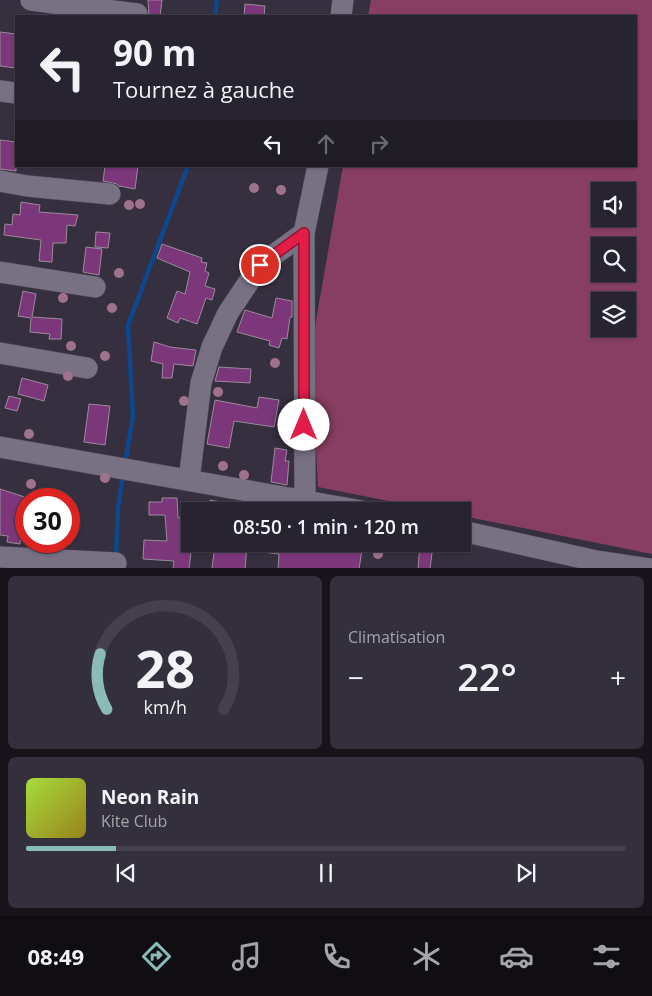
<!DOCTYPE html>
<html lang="fr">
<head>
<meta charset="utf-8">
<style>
	body { margin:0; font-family:"Open Sans",sans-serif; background:#342f3c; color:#f1f3f6; height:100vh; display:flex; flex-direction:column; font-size:19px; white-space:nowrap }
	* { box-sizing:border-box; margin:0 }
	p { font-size:16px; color:#a5a4ab }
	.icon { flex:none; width:28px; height:28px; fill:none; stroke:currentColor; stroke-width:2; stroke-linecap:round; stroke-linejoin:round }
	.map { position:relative; height:568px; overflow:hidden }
	.sheet { display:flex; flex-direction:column; gap:8px; padding:8px; background:#16131a; flex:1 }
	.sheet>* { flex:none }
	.top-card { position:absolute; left:15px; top:15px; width:622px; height:152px; border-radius:0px; box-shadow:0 1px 4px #0004,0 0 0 1px #44404c; background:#282330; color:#f1f3f6; overflow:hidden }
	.controls { position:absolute; left:591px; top:182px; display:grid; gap:10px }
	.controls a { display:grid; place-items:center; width:45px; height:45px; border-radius:0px; background:#282330; box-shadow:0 1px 4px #0004,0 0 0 1px #44404c; font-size:25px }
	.speed { position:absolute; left:15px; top:488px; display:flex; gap:10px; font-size:25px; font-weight:700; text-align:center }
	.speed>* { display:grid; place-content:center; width:65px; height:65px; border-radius:50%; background:#282330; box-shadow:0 1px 4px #0004,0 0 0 1px #44404c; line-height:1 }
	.speed .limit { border:8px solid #d22; background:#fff; color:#111 }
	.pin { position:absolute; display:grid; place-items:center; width:42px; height:42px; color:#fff; margin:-21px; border:2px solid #fff; border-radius:50%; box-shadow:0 1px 5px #0007 }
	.me { position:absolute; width:55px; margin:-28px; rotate:0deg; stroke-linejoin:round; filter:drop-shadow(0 0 4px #0008) }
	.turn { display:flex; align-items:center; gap:18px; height:105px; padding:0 15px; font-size:22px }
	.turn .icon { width:65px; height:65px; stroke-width:2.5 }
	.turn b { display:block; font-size:35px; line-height:42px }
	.lanes { display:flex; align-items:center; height:48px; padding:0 15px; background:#0003; justify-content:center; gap:25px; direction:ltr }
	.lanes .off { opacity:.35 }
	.big { font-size:38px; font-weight:600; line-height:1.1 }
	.sheet .widget { flex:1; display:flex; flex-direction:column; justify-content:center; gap:8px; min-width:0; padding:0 18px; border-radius:8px; background:#342f3c }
	.sheet .dial { align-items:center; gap:0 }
	.dial svg { height:130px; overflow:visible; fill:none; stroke:#44404c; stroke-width:7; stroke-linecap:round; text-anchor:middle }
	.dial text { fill:#f1f3f6; stroke:none }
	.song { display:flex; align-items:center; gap:15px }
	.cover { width:60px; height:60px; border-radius:8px; background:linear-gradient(135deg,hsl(80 70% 55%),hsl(50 70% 35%)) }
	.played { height:5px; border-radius:2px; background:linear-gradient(90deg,#8bbbb9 15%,#44404c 15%) }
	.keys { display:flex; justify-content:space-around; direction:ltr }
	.heat { display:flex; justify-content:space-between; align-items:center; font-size:28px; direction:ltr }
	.sheet .tiles { flex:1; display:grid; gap:8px; grid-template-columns:1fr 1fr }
	.widget:last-child { grid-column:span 2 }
	.trip { position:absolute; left:181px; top:502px; width:290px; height:50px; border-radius:0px; background:#282330; box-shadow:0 1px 4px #0004,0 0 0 1px #44404c; font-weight:600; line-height:50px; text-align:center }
	.tabs { display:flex; height:80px; justify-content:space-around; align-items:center; background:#100e13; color:#a5a4ab }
	.tabs .icon { width:35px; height:35px }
	.tabs .on { color:#8bbbb9 }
	.tabs b { font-size:22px; color:#f1f3f6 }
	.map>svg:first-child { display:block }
	.green { fill:#883e62; fill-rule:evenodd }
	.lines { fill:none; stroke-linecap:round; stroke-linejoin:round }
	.stream { stroke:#0e478e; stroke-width:4.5 }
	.building { fill:#7b377a; stroke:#9c8a9b }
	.minor-casing { stroke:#524c5b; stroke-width:22 }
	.minor { stroke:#787083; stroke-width:21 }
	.tree { fill:#9e728b }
	.route-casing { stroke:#92132f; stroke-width:12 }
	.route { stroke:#e11d48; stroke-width:9 }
</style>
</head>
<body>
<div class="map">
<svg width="652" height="569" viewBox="0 0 652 569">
	<rect width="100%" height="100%" fill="#362f40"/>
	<path class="green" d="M371,0H652V554L463,516L462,511H439L318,487L311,349L343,166H636V16H368ZM600,191H628V219H600ZM600,246H628V274H600ZM600,301H628V329H600Z"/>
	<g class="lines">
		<g class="stream">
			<path d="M215,16L217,0"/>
			<path d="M125,463L133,417L128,325L188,166"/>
			<path d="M116,557L118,507L123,475"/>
		</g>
	</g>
	<g class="building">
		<path d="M148,0H162L160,16H149Z"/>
		<path d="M245,4L265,6L264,16H244Z"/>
		<path d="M0,32L16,34V68L0,66Z"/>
		<path d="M0,140L16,142V171L0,169Z"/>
		<path d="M105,166H138L135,189L120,186V187L117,184L103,181Z"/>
		<path d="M21,202L40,205L39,212L78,215L75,226L67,225L66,243H53L52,262L39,261L41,240L4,235L5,224L12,225L13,214L20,215Z"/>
		<path d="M96,232L110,233L108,248L95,247Z"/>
		<path d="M162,244L202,258L201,262L207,263L205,271L209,273L205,286L215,289L212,300L206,298L197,324L180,318L178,323L167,318L177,291L185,294L190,272L157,258Z"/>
		<path d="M86,247L102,249L99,275L83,272Z"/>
		<path d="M23,291L36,294L32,317L62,319L61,339H49L50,334L30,332L31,318L18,316Z"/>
		<path d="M276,298L292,301V317H290L287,339L282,338L279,348L269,345L270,341L237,332L245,310L272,318Z"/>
		<path d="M154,342L170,347L196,350L193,366L174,364L172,378H162L163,364L151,361Z"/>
		<path d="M219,367L251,369L250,383L215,381Z"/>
		<path d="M22,378L48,385L44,401L18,394Z"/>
		<path d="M9,396L21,399L17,411L5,408Z"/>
		<path d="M259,397L279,400L274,427L234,421L229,448L207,444L215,400L257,408Z"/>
		<path d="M89,404L110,406L105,445L84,442Z"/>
		<path d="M275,448L287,450L285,461H289L287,485L271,482Z"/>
		<path d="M0,489L28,498L26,499V526L22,524L20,544L7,542L8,536L0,535Z"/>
		<path d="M162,498H177L178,518L186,517V531H190V544H192L189,569H173L174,561L143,559L144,540L167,541L165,515H149V502H162Z"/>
		<path d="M210,500L242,506V511H209Z"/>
		<rect x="69" y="517" width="10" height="13"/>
		<path d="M215,544H247L245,569H212Z"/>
		<path d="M256,544H331L362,550L359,569H278L279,554L255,551Z"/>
		<path d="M420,544L433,545L430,569H418Z"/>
	</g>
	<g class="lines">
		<defs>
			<g id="minor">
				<path d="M31,0L137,14"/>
				<path d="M341,16L343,0"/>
				<path d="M0,91L16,93"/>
				<path d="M0,181L27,186L110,194"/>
				<path d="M0,272L95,287"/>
				<path d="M0,353L87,368"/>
				<path d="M0,447L362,511"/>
				<path d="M189,480L201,383L212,347L228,313L260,265L304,233"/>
				<path d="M305,501L304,233L318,166"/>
				<path d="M462,531L596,561L649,569"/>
				<path d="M0,557L116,563"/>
			</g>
		</defs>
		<use href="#minor" class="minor-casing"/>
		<use href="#minor" class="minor"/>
	</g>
	<g class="tree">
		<circle cx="254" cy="188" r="5"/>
		<circle cx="281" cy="190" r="5"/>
		<circle cx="140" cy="204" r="5"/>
		<circle cx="129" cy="205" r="5"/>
		<circle cx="119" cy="273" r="5"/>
		<circle cx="63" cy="298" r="5"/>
		<circle cx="112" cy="308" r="5"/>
		<circle cx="71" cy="346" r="5"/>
		<circle cx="105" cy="356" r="5"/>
		<circle cx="275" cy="363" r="5"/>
		<circle cx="68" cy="376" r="5"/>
		<circle cx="218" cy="392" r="5"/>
		<circle cx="184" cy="401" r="5"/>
		<circle cx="29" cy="434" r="5"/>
		<circle cx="223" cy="466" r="5"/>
		<circle cx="244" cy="475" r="5"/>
		<circle cx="105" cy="478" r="5"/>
		<circle cx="31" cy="484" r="5"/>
		<circle cx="378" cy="554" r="5"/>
	</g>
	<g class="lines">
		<defs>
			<path id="route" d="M260,265L304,233V425"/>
		</defs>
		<use href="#route" class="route-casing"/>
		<use href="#route" class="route"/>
	</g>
</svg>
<div class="controls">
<a><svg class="icon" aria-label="sound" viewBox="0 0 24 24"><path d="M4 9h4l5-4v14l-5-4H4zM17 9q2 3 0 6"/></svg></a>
<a><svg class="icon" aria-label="search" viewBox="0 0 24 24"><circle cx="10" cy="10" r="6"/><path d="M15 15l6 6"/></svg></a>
<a><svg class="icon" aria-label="layers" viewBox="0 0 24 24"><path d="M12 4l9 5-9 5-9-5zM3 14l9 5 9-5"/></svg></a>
</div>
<div class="speed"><div class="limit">30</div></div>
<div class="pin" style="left:260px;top:265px;background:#d93025"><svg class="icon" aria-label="arrive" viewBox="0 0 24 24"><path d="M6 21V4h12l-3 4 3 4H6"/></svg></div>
<svg class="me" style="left:304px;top:425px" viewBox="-20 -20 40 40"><circle r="19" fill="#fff"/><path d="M0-13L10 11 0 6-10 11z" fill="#e11d48"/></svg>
<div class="trip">08:50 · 1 min · 120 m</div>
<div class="top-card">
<div class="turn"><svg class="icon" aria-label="left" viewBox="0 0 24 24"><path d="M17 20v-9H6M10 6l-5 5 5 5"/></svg><div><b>90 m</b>Tournez à gauche</div></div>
<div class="lanes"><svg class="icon" aria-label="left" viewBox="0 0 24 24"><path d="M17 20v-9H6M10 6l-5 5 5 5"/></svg><svg class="icon off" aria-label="ahead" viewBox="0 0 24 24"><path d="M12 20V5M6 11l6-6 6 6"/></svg><svg class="icon off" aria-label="right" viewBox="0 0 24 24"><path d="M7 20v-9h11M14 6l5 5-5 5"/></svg></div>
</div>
</div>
<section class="sheet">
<div class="tiles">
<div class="widget dial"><svg viewBox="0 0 100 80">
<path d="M14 69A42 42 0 1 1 86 69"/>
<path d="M14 69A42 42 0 0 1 10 35" stroke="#8bbbb9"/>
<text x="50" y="56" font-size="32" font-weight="700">28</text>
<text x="50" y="72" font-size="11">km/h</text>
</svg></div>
<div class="widget"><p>Climatisation</p>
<div class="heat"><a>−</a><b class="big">22°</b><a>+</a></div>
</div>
<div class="widget">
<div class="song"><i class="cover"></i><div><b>Neon Rain</b><p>Kite Club</p></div></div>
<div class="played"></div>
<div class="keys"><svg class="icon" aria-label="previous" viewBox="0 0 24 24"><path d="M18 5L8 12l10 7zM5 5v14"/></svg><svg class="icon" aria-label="pause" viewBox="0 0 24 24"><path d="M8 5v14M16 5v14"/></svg><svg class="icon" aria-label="next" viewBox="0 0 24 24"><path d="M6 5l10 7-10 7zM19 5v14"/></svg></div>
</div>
</div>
</section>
<nav class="tabs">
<b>08:49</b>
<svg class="icon on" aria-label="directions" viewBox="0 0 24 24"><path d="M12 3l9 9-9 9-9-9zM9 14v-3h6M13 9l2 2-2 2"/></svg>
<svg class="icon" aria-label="music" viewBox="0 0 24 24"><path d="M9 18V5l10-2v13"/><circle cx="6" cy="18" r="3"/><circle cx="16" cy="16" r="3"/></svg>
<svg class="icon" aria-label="phone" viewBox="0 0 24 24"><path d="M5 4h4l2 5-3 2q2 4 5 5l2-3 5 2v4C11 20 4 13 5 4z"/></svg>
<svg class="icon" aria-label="climate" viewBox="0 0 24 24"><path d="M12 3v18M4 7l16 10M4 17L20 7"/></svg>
<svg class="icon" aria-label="car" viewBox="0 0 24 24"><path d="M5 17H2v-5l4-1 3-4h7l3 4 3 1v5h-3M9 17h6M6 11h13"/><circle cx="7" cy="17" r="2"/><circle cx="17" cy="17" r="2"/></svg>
<svg class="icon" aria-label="filters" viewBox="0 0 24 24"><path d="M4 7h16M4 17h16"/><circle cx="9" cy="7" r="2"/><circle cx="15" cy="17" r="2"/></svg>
</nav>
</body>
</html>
